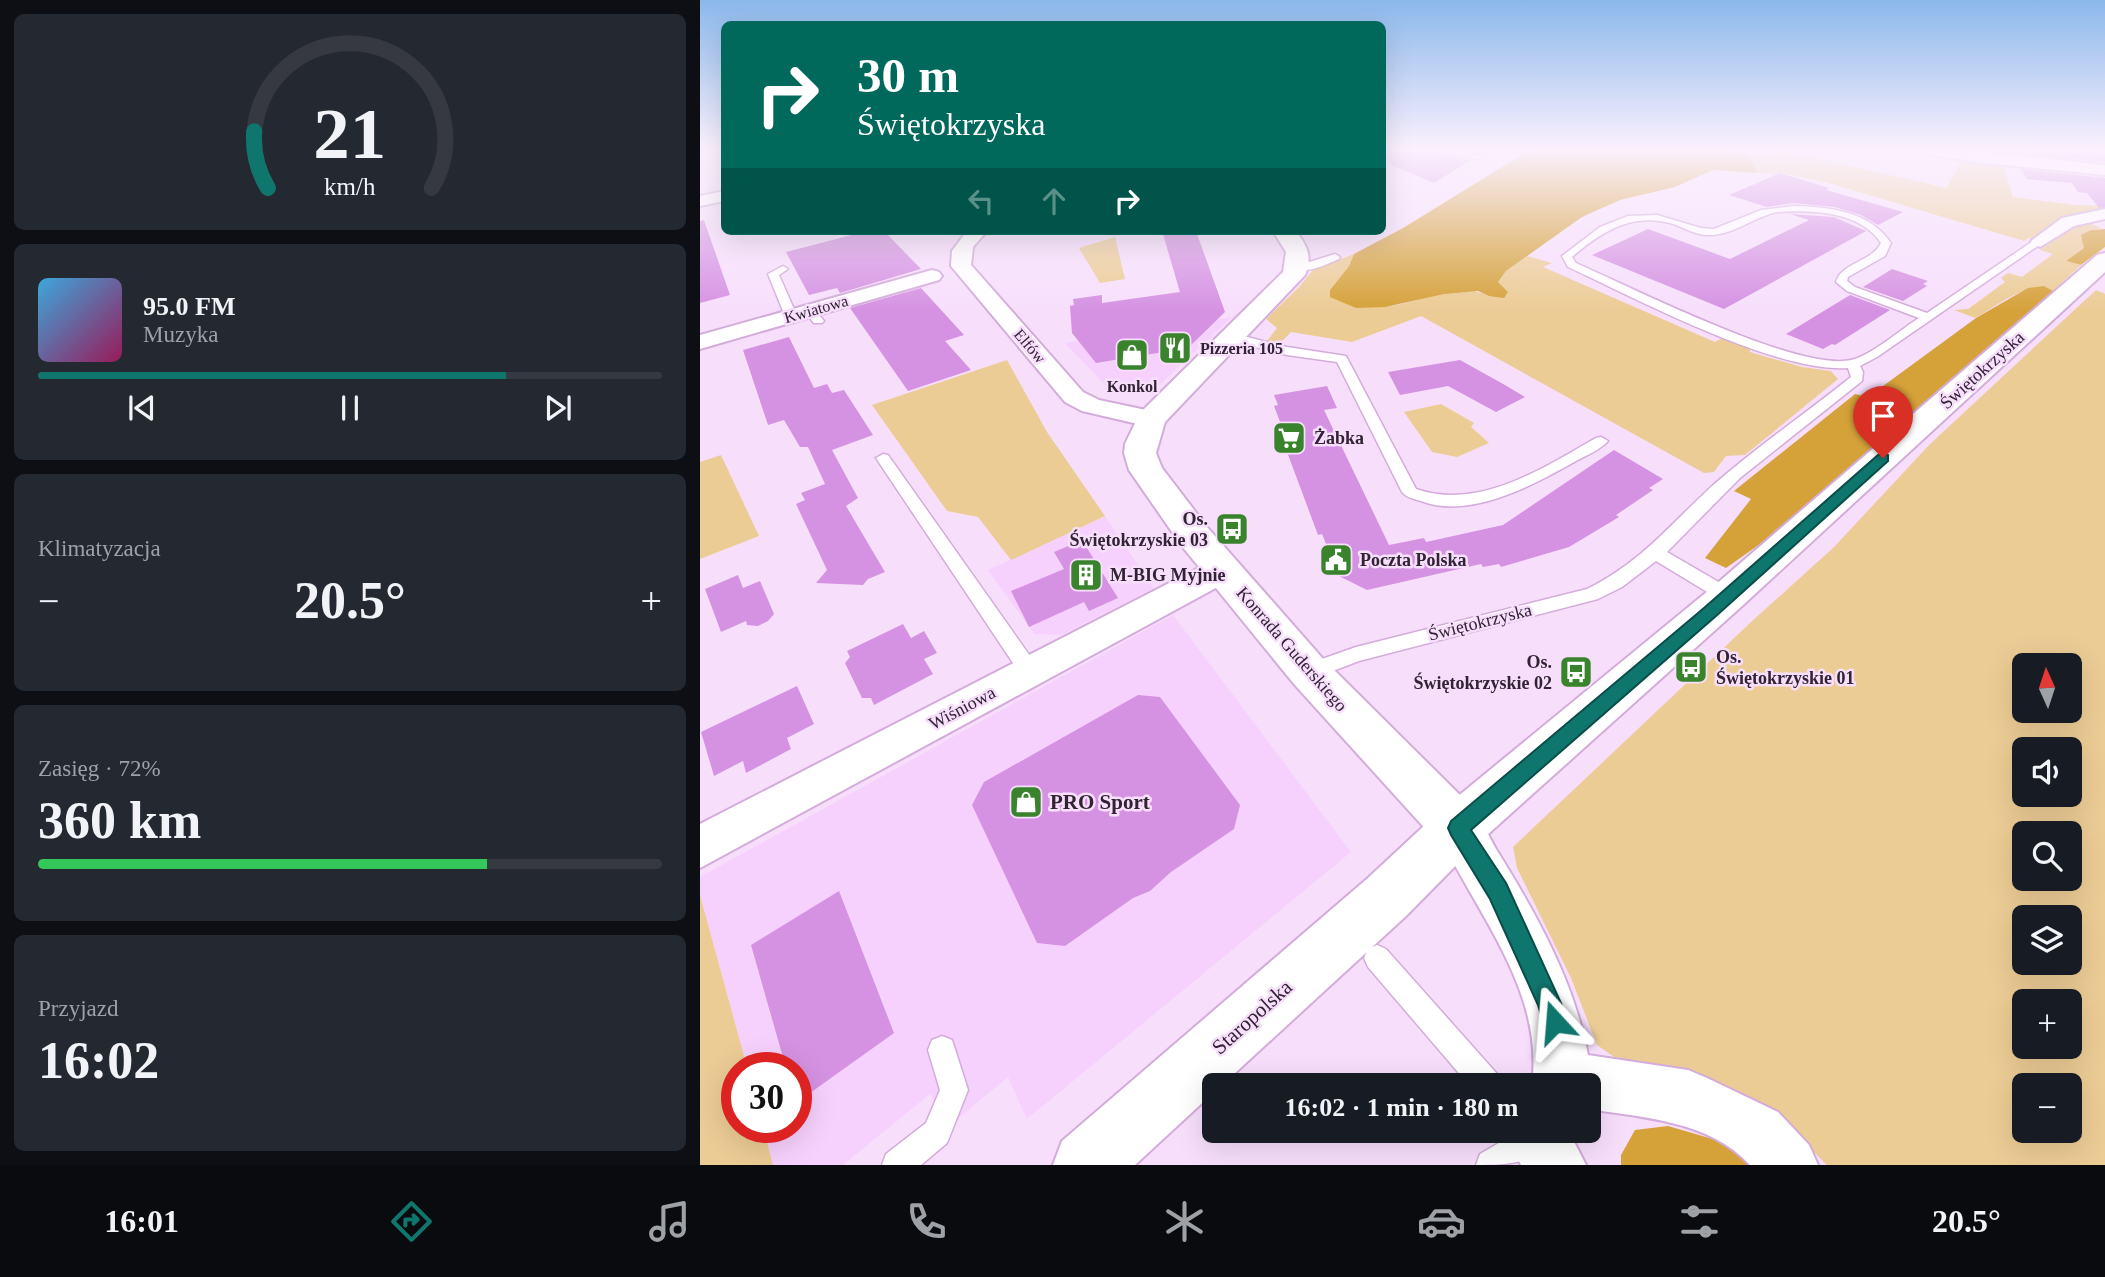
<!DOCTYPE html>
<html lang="pl">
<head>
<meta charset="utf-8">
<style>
	body { margin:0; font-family:"Times New Roman",serif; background:#242831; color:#f1f3f6; height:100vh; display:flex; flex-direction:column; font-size:26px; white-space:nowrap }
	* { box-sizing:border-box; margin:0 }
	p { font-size:23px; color:#9ea1a6 }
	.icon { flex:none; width:38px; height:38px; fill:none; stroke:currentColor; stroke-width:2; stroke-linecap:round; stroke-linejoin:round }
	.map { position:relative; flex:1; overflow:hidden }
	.sheet { display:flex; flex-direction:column; gap:14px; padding:14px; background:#0d0f14; width:700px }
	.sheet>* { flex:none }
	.banner { position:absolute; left:21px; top:21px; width:665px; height:214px; border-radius:10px; box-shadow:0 7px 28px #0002; background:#00695c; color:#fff; overflow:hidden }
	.needle { width:46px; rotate:357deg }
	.tools { position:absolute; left:1312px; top:653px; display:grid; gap:14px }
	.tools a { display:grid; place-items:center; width:70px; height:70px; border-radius:10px; background:#171b24; box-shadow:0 7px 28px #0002; font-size:35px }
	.speed { position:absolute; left:21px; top:1052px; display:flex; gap:14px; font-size:35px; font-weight:700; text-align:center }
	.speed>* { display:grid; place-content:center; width:91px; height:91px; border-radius:50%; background:#171b24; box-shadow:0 7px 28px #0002; line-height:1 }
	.speed .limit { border:10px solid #d22; background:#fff; color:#111 }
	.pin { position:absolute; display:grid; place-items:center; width:60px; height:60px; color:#fff; margin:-72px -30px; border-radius:50% 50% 50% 0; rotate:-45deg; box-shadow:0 0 7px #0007 }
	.pin .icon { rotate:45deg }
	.me { position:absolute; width:77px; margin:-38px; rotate:341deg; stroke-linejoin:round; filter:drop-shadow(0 0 5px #0008) }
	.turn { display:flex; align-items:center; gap:24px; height:147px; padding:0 21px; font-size:32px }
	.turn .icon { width:91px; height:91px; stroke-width:2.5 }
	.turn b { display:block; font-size:49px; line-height:60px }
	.lanes { display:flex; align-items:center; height:66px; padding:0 21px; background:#0003; justify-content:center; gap:35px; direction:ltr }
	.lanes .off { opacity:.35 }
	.big { font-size:52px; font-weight:800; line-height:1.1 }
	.sheet .tile { flex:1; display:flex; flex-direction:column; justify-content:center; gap:10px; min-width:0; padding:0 24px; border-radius:10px; background:#242831 }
	.sheet .dial { align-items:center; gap:0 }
	.dial svg { height:182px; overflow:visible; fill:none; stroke:#363941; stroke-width:7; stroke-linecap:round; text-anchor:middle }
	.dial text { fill:#f1f3f6; stroke:none }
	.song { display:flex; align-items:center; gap:21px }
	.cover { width:84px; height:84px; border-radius:10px; background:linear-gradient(135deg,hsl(200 70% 55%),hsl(330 70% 35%)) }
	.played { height:7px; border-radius:4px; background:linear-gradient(90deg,#0f766e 75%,#363941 75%) }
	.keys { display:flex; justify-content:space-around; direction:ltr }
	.heat { display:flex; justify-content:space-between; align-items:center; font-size:38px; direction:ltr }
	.charge { height:10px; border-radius:5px; background:linear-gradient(90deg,#34c759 72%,#363941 0) }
	.trip { position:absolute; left:502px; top:1073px; width:399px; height:70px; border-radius:10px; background:#171b24; box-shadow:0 7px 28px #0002; font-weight:800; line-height:70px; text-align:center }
	.menu { display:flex; height:112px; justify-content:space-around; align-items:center; background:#090b0e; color:#9ea1a6 }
	.menu .icon { width:49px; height:49px }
	.menu .current { color:#0f766e }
	.menu b { font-size:32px; color:#f1f3f6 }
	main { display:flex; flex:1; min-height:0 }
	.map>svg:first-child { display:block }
	.built { fill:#f6d1fd }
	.green { fill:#eccc95; fill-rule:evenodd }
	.forest { fill:#d5a139 }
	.building { fill:#d592e2 }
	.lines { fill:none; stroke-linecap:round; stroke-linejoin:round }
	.service-casing { stroke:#d4acdb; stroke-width:3 }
	.minor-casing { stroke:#d4acdb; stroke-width:4 }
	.tertiary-casing { stroke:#d4acdb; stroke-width:4 }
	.secondary-casing { stroke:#d4acdb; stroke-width:4 }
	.service { fill:#fff; fill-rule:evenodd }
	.minor { fill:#fff; fill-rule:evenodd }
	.tertiary { fill:#fff; fill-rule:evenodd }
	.secondary { fill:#fff; fill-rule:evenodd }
	.route { fill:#0f766e; stroke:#0a4d48; stroke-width:2 }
	.labels { text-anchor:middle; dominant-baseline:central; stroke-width:5; stroke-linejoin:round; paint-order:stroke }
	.far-street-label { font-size:16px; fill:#312234; stroke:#f7dffc }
	.far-poi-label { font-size:16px; font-weight:bold; fill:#312234; stroke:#f7dffc; text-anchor:start }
	.street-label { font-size:18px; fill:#312234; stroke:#f7dffc }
	.poi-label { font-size:18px; font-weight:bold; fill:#312234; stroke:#f7dffc; text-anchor:start }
	.near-poi-label { font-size:21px; font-weight:bold; fill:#312234; stroke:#f7dffc; text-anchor:start }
	.near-street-label { font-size:21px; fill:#312234; stroke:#f7dffc }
</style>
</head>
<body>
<main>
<section class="sheet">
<div class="tile dial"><svg viewBox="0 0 100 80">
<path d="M14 69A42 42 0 1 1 86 69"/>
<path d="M14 69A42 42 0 0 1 8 44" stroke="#0f766e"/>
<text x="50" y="56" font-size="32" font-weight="700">21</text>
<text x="50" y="72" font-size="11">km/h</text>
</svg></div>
<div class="tile">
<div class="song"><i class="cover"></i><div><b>95.0 FM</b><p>Muzyka</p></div></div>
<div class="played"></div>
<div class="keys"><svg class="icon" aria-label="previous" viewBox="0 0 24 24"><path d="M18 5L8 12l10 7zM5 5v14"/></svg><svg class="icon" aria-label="pause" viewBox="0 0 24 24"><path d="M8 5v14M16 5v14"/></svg><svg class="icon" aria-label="next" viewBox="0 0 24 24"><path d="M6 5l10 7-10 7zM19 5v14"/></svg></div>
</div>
<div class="tile"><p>Klimatyzacja</p>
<div class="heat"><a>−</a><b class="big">20.5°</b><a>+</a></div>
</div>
<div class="tile"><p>Zasięg · 72%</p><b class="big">360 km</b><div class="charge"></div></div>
<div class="tile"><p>Przyjazd</p><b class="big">16:02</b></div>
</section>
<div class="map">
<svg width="1405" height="1165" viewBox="0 0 1405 1165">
	<rect width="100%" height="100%" fill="#f7dffc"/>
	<g class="built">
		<path d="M532,317L452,392L413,393L365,343Z"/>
		<path d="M405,516L454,588L361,635L334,634L288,570Z"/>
		<path d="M473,615L651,852L327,1119L308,1077L247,1128L230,1094L143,1165H73L63,1127H96V1068L47,1067L0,895V877Z"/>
	</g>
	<g class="green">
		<path d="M1033,148H1071L1247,188L1262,159L1303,164L1313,197L1375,205L1405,206V211C1376,214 1357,219 1335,239L1328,238L1324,241L1132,184L1088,174L1057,173L1048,153Z"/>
		<path d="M1384,221L1401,228L1391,230L1384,242V248L1366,261L1381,265L1353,291C1329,279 1297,306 1275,318L1254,310L1268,309L1305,282L1301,278L1308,273L1322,277L1353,254L1340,250Z"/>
		<path d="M415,237L425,279L400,283L379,248Z"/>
		<path d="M654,254L649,266L630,290C646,295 671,308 688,306C720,303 759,281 789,296L801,288L798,282L806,271L827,256L852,263L843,267L1015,342L1024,337L1050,349V352L1102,367L1131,371L1138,379L1045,455L1026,456L1014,472L1004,473L721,316L652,342L591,332L580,343L567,341L577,328L566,319L599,287L613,270Z"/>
		<path d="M1396,290L1405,294V1165H1127L1080,1119L1038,1091L914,1057L897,1045L871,978L817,868L813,847L1050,623L1134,547L1230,444ZM1325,665H1370V710H1325ZM1325,749H1370V794H1325ZM1325,833H1370V878H1325ZM1325,917H1370V962H1325ZM1325,1001H1370V1046H1325ZM1325,1085H1370V1130H1325Z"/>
		<path d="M307,360L347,432L405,516L311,560L278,517L247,511L172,405Z"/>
		<path d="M741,404L774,423L771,427L789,443L757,457L732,452L704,412Z"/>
		<path d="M21,455L59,536L0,559V462Z"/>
		<path d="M0,895L47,1067L37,1068V1127H63L73,1165H0Z"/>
	</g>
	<g class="forest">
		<path d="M833,148H1033L1048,153L1057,173L1013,170L975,187L920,200L882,217L806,271L798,282L808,292L804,298L789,296L778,291L744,294L685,307L656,308L630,297V290L649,266L654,254L703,228Z"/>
		<path d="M1405,229V247L1381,265L1366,261L1384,248L1381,235L1391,230Z"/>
		<path d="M1344,286L1353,291L1077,532L1026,568L1005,558L1051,499L1034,491L1155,394L1168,397L1276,318L1328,288Z"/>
		<path d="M968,1126L1030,1144L1058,1165H921V1155L935,1130Z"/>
	</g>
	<g class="building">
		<path d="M682,148H714L771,160L734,183L682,161Z"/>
		<path d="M1309,148L1381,151L1405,155V162L1311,152Z"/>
		<path d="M1321,169L1405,178V207L1399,208L1387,193L1378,192L1372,183L1327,179Z"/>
		<path d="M1080,173L1129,188L1126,190L1203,212L1178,225L1161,215L1135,207L1094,203L1067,207L1029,195Z"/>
		<path d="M1090,214L1134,217L1166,231L1024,309L892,255L948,229L1030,259L1109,220Z"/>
		<path d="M4,220L30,295L0,303V221Z"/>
		<path d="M167,231H184L221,269L140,293L137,288L109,295L86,252Z"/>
		<path d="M462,231H496L525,312L488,348L396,363L372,333L370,306L374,305L373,299L402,295V303L480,292Z"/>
		<path d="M1192,269L1228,281L1223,284L1227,286L1203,301L1163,287Z"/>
		<path d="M221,288L264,335L245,341L271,370L208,391L150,308Z"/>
		<path d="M1150,295L1190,310L1135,345L1132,344L1123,349L1086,334Z"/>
		<path d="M89,337L114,388L127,384L132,393L144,390L173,435L132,450L158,498L146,506L185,572L168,579L163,585L116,583L127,570L96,504L105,500L101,493L125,484L108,447H100L84,420L68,425L43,350Z"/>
		<path d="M760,360L805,385L825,397L796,412L748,386L700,395L688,372Z"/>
		<path d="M627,386L637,408L624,410L689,545L724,538L726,542L803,525L914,450L963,479L949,488L953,490L916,515L919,517L869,547L801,567L799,564L783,567L781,564L667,590L639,576L622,534L618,535L581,436L585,435L574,406L578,405L574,395Z"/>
		<path d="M382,540L418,598L389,611L384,602L329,627L311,591L364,569L354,552Z"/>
		<path d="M38,575L43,588L60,581L74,614L68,621L58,626L47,625L46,621L21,632L5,589Z"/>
		<path d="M203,624L211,638L224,631L237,653L224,659L233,674L174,705L171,698H162L145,663L150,657L147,651Z"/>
		<path d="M97,686L114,724L87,738L91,749L46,773L43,761L14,776L1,732Z"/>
		<path d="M438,695L460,697L540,805L534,829L471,872L450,891L433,898L365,946L337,943L272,805L284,782Z"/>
		<path d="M139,891L194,1033L96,1103V1068H86L51,945Z"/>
	</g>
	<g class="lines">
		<defs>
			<g id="service">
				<path d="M734,148H748L786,158L782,160Z"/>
				<path d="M1377,148L1405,149V153Z"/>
				<path d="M1094,206C1130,207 1169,211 1191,243L1185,256L1148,277L1147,281L1155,287L1227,313L1336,239L1345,241L1177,357L1160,366L1163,372L1162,381L1040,478L967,552L1034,591L1037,596L1034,601H1022L956,561L922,587L898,599L659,661L609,680L602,678L599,672L602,666L656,647L887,589C940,563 969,526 1011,487C1055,448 1105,414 1151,377L1148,368C1076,373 937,299 868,267L862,256L900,227L928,216L957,215L1001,228L1014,229L1061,210ZM1077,212C1112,210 1160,211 1181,243C1172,262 1142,262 1136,282L1147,291L1219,318C1201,329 1171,356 1151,360C1098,372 931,287 876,263L872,257C901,232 931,213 970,223C984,227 996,236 1011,235C1035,234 1054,217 1077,212Z"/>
				<path d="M635,254L640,257L639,259C625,265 606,275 593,267Z"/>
				<path d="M83,266L88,269L79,275L97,316L91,319L85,316L68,274Z"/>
				<path d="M106,309H114L124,321L122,323H114L104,311Z"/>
				<path d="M531,333L587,347L646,356L716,489C779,511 843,468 896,438L901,437L908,441C900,450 887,455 876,461C833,485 771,520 721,501C714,499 707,498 702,492L637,362L587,355L527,340L525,337Z"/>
				<path d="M183,454L188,455L337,666L340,672L337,678L330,680L323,678L176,458Z"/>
				<path d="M677,945L686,949L798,1075L802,1085H769L668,967L664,958L668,949Z"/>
				<path d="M242,1036L252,1040L268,1090L247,1143L221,1165H182L186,1154L226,1123L240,1090L228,1050L232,1040Z"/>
				<path d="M821,1130H844L848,1140C836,1165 803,1165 776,1165L780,1154Z"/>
			</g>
			<g id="minor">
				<path d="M1213,148H1249L1405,165V175L1283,163L1221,153Z"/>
				<path d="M24,191V201L0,206V196Z"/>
				<path d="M1405,209V219L1374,226L1340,247L1331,241L1362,218Z"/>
				<path d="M267,231H287L273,247L271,265L383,392L399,400L460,413L464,419L460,425L451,427L382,411L365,402L251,266L252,251Z"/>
				<path d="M232,270L239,272L242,276L239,280L0,349V335Z"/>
				<path d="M524,557L536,561L540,569L536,577L0,868V824L512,561Z"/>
				<path d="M758,808C762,809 769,811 773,813C783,821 790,839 796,849C836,913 874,981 888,1055L988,1070L1007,1078L1078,1112L1109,1145L1118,1165H1050C1010,1121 945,1118 889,1109V1085H832C845,989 773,910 736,828L743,814Z"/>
				<path d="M810,1130H868L886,1165H821L807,1138Z"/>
			</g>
			<path id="tertiary" d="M573,231H596C607,246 613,257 605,275L465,422L456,453L462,468L507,527L624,660L776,811L783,828L776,845L758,852L740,845L594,684L481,545L429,470L424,453L425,444L440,413L583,272L586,252Z"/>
			<path id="secondary" d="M1405,253V272L1042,606L776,845L706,916L522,1085H514V1092L435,1165H353L362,1141L668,878L740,811L1014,586L1397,255Z"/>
		</defs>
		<use href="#service" class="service-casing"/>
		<use href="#minor" class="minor-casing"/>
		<use href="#tertiary" class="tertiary-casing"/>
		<use href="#secondary" class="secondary-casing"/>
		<use href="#service" class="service"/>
		<use href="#minor" class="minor"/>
		<use href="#tertiary" class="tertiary"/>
		<use href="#secondary" class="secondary"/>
	</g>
	<linearGradient id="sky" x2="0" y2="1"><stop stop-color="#8bb8eb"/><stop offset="0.48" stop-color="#fbf1fe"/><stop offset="1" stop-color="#fbf1fe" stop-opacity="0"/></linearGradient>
	<rect width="1405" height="311" fill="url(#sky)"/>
	<path class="route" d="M1183,454L1188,455V461L1016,616L771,830L806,883L861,1003L867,1022L863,1031L855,1035L846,1031L838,1005L790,899L751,835L748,828L751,821L1004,608L1178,455Z"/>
	<defs>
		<symbol id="restaurant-square" viewBox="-11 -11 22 22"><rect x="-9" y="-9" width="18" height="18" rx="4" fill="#38832b" stroke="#f7dffc"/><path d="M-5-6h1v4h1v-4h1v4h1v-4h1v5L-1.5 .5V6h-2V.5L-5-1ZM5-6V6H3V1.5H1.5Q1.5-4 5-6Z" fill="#fff"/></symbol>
		<symbol id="shop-square" viewBox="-11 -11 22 22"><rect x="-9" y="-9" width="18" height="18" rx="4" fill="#38832b" stroke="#f7dffc"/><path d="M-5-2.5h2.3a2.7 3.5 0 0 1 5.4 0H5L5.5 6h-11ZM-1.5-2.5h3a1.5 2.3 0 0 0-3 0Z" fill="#fff"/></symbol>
		<symbol id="supermarket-square" viewBox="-11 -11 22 22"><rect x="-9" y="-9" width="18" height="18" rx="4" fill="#38832b" stroke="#f7dffc"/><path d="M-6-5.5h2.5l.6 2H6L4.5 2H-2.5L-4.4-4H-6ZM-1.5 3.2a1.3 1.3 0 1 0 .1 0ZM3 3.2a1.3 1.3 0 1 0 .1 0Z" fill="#fff"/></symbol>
		<symbol id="bus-square" viewBox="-11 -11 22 22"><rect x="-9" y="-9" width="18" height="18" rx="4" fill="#38832b" stroke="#f7dffc"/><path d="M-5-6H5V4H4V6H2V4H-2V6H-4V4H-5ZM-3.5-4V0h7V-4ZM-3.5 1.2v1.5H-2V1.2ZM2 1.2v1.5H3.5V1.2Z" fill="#fff"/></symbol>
		<symbol id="civic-square" viewBox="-11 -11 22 22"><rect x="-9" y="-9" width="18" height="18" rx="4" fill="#38832b" stroke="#f7dffc"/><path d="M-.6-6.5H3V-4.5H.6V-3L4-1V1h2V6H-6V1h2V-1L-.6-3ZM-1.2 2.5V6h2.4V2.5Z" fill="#fff"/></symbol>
		<symbol id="building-square" viewBox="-11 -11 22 22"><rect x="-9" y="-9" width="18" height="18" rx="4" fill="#38832b" stroke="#f7dffc"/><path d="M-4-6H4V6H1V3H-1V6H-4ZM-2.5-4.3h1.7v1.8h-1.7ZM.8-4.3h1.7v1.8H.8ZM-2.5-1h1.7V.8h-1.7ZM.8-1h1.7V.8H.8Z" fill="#fff"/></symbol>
	</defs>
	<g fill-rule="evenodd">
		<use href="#restaurant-square" x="456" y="329" width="38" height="38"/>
		<use href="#shop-square" x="413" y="336" width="38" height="38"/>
		<use href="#supermarket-square" x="570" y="419" width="38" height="38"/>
		<use href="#bus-square" x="513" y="510" width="38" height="38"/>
		<use href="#civic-square" x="617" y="541" width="38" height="38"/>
		<use href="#building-square" x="367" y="556" width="38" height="38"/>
		<use href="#bus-square" x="972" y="648" width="38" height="38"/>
		<use href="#bus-square" x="857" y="653" width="38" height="38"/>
		<use href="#shop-square" x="307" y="783" width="38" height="38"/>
	</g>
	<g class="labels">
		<g class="far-street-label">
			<text transform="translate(116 309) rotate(-16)">Kwiatowa</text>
			<text transform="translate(330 346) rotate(49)">Elfów</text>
		</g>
		<g class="far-poi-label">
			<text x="500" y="348">Pizzeria 105</text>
			<text x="432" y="386" text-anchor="middle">Konkol</text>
		</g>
		<g class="street-label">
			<text transform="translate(1282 370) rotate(-42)">Świętokrzyska</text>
			<text transform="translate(780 622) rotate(-14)">Świętokrzyska</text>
			<text transform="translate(592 649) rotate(49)">Konrada Guderskiego</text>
			<text transform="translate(262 708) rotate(-28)">Wiśniowa</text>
		</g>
		<g class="poi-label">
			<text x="614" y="438">Żabka</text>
			<text x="508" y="519" text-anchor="end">Os.<tspan x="508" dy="21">Świętokrzyskie 03</tspan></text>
			<text x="660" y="560">Poczta Polska</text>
			<text x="410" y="575">M-BIG Myjnie</text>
			<text x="1016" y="657">Os.<tspan x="1016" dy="21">Świętokrzyskie 01</tspan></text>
			<text x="852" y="662" text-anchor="end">Os.<tspan x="852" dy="21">Świętokrzyskie 02</tspan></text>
		</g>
		<g class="near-poi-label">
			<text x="350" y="802">PRO Sport</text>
		</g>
		<g class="near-street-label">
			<text transform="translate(552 1017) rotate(-42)">Staropolska</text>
		</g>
	</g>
</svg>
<div class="tools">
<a><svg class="needle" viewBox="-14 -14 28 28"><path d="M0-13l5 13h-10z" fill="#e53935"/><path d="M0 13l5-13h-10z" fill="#9ea1a6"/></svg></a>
<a><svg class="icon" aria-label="sound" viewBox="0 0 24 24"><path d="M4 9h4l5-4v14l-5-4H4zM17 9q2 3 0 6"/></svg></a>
<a><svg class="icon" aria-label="search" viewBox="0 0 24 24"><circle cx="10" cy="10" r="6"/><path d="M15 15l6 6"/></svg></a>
<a><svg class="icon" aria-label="layers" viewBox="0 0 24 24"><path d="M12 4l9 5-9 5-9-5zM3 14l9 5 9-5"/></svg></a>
<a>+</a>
<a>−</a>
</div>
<div class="speed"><div class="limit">30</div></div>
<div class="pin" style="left:1183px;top:458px;background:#d93025"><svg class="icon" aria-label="arrive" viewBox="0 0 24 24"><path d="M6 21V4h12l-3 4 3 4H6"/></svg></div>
<svg class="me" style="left:855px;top:1022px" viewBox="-20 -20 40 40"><path d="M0-17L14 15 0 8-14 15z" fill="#0f766e" stroke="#fff" stroke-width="4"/></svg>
<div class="trip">16:02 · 1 min · 180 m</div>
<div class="banner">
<div class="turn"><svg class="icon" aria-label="right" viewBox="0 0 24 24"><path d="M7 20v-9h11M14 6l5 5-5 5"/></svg><div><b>30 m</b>Świętokrzyska</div></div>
<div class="lanes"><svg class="icon off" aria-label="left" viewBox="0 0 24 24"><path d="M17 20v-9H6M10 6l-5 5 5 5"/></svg><svg class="icon off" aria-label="ahead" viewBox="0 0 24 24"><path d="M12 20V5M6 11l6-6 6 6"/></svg><svg class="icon" aria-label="right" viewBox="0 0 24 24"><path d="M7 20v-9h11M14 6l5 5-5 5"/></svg></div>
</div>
</div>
</main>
<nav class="menu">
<b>16:01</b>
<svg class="icon current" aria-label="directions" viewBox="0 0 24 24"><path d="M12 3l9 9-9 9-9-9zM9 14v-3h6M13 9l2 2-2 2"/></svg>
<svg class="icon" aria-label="music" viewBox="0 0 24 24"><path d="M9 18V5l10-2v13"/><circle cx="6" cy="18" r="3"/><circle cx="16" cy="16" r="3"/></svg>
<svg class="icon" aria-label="phone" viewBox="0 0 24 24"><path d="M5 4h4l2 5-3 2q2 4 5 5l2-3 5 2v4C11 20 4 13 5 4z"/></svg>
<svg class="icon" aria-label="climate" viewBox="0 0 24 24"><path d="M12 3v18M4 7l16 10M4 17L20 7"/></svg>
<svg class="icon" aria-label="car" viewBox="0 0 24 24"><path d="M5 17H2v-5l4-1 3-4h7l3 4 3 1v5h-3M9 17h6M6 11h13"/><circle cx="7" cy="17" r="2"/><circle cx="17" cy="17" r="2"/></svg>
<svg class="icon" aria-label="filters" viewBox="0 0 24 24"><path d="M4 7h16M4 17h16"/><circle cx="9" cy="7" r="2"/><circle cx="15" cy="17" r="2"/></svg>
<b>20.5°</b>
</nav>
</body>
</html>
